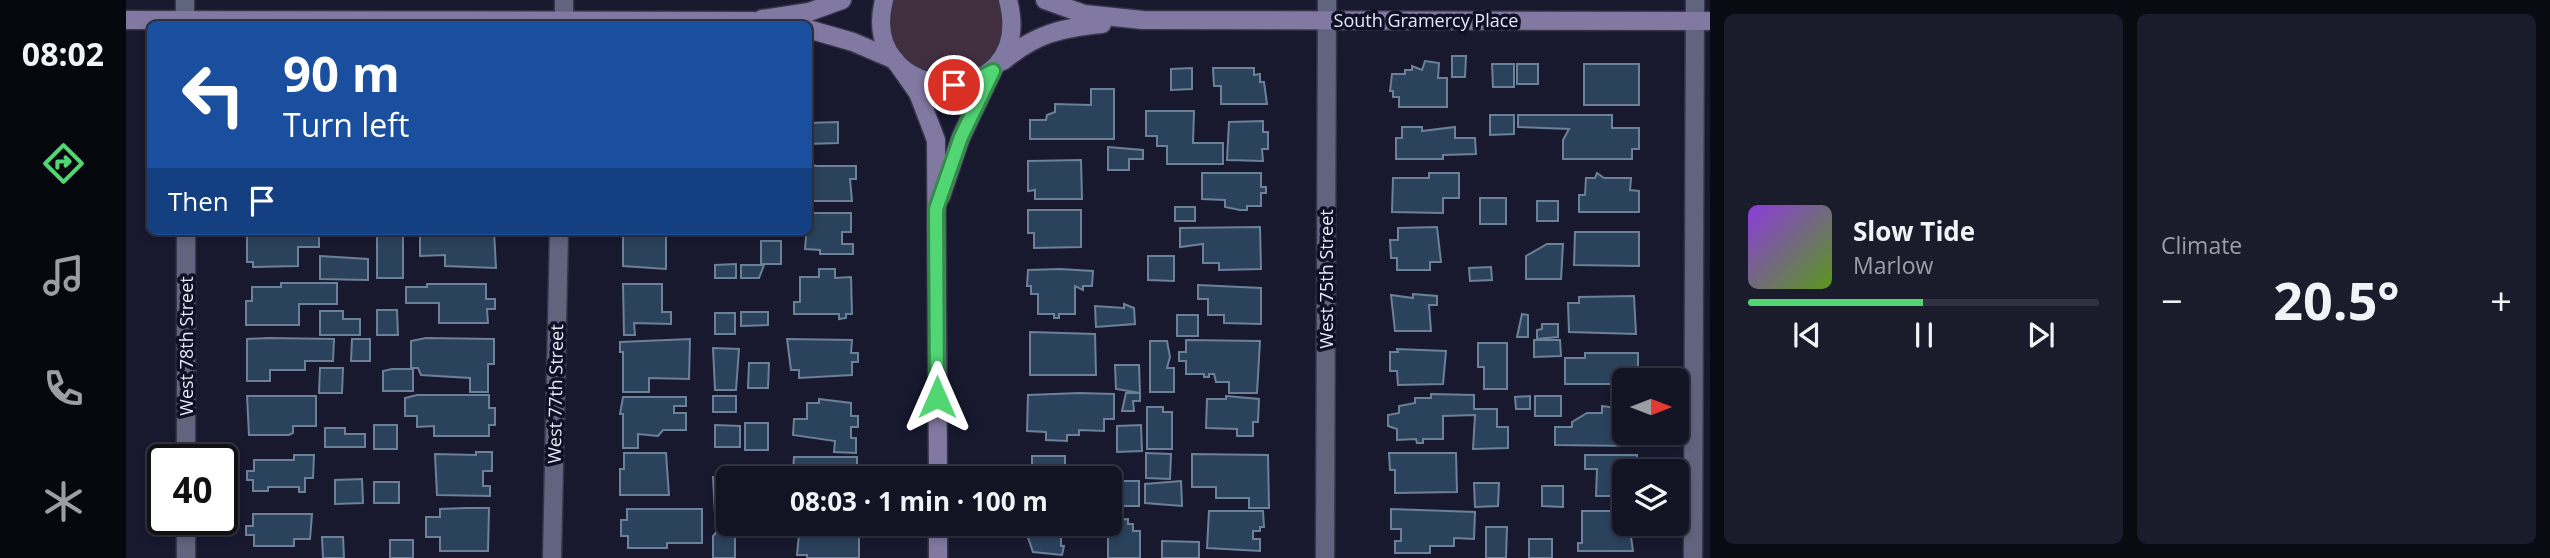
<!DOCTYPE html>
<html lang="en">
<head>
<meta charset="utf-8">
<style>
	body { margin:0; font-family:"Open Sans",sans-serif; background:#1b1c2b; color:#f1f3f6; height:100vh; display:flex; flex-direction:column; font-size:26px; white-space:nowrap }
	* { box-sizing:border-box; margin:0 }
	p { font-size:23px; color:#9c9ea6 }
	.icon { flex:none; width:38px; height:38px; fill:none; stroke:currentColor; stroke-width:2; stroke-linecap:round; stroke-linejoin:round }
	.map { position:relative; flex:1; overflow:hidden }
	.details { display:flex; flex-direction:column; gap:14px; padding:14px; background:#0a0a13; width:840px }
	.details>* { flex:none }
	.guide { position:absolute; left:21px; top:21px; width:665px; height:214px; border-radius:10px; box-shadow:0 4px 10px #0003,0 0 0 2px #313241; background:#1a4fa0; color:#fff; overflow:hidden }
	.needle { width:46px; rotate:90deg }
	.fabs { position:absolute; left:1486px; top:368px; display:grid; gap:14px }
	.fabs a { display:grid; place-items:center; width:77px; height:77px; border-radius:10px; background:#121323; box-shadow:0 4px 10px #0003,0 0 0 2px #313241; font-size:35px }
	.speed { position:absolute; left:21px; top:444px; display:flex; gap:14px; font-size:35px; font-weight:700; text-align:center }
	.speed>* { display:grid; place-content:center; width:91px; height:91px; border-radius:50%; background:#121323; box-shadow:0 4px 10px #0003,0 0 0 2px #313241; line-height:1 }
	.speed .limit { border:4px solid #111; border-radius:10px; background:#fff; color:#111 }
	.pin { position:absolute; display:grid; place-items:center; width:60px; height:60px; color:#fff; margin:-30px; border:4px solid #fff; border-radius:50%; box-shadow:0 2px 7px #0007 }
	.me { position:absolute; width:77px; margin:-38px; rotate:0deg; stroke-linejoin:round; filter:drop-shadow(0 0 5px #0008) }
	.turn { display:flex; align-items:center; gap:24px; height:147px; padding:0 21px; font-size:32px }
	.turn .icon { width:91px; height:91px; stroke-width:2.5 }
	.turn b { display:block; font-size:49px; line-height:60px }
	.then { display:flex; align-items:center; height:66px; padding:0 21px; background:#0003; gap:14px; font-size:26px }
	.big { font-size:52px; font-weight:700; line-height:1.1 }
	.details .card { flex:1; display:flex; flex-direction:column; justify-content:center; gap:10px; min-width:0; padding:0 24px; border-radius:10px; background:#1b1c2b }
	.song { display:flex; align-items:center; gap:21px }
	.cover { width:84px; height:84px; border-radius:10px; background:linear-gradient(135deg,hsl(270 70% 55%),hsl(90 70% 35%)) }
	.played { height:7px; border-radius:4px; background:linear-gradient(90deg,#52d673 50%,#313241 50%) }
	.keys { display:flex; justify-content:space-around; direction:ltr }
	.heat { display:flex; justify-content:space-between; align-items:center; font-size:38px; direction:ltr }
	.details .tiles { flex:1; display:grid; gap:14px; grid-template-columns:repeat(2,1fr) }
	.trip { position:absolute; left:590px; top:466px; width:406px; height:70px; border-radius:10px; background:#121323; box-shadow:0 4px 10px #0003,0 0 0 2px #313241; font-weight:700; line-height:70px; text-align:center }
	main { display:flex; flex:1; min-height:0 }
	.tabs { display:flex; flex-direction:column; width:126px; justify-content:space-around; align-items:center; background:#07080e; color:#9c9ea6 }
	.tabs .icon { width:49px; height:49px }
	.tabs .on { color:#52d673 }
	.tabs b { font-size:32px; color:#f1f3f6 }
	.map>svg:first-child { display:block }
	.green { fill:#412f3f }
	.building { fill:#2b425c; stroke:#6c8097; stroke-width:2 }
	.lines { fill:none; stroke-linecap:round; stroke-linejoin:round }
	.street-casing { stroke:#363648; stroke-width:21 }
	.secondary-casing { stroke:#363648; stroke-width:21 }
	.street { stroke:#61647f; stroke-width:18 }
	.secondary { stroke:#8179a2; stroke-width:18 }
	.route-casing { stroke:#358b4b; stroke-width:18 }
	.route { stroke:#52d673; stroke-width:12 }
	.labels { text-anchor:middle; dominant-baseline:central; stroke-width:7; stroke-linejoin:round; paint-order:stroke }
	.street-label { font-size:18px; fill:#e5e7f7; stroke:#0f1025 }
</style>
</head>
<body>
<main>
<nav class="tabs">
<b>08:02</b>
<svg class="icon on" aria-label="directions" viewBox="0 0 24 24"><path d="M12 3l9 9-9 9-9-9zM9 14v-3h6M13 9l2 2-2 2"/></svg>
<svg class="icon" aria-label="music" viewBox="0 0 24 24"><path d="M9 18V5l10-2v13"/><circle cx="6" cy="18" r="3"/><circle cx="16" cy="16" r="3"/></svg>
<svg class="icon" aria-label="phone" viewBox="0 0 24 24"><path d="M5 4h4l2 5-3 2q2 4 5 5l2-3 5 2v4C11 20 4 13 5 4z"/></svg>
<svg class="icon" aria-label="climate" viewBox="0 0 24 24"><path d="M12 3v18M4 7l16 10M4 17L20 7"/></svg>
</nav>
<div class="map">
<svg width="1584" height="558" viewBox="0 0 1584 558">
	<rect width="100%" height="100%" fill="#18192f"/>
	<path class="green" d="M765,0H875C877,48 881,51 840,80L787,69L762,38Z"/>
	<g class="building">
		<path d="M1326,56H1340L1339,77H1326Z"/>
		<path d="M1299,61L1313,63L1312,78H1321V107H1273V97H1267V91H1264L1266,74H1279V70H1286V66L1296,70Z"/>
		<path d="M1366,64H1388V87H1367Z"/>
		<rect x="1391" y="64" width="21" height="20"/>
		<rect x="1458" y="64" width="55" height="41"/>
		<path d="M1066,68V89L1045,90V69Z"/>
		<path d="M1087,68H1128V75L1134,74V82H1138L1141,104H1095V86H1088Z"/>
		<path d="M965,89H988V139H904V120H920L921,115L929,112V104L965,105Z"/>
		<path d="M1020,111H1068L1067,143H1097V164H1041V146H1031V136H1020Z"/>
		<path d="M1364,115H1388V134L1364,135Z"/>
		<path d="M1392,115H1486V128H1513V149H1506V159H1437V140L1443,129L1392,127Z"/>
		<path d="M1137,121V132H1142V149H1136L1137,161L1101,160L1103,122Z"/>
		<path d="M712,122V143L682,144V123Z"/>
		<path d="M1276,127H1296V131L1329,127V138H1349L1350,154L1317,155V159H1270V138H1276Z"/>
		<path d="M982,147L1017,150V159H1003V170H982Z"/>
		<path d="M955,160L956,199H909V190L902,191V161Z"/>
		<path d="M682,163L690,166H730V179H724L726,201H682Z"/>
		<path d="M1076,173H1135V187H1140V193H1135V206H1121V210H1114L1099,207V200L1076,199Z"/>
		<path d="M1303,173H1333V198H1317V213L1266,212L1267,178H1303Z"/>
		<path d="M1471,173L1478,178H1505L1504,190L1513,191V212H1453V195H1459L1460,178H1469Z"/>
		<rect x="1354" y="198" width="26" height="26"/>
		<rect x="1411" y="201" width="21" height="20"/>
		<rect x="1049" y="207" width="20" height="14"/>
		<path d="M902,210H955V247L908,248V233H902Z"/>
		<path d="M682,213H725V232H716V244H727V254H694V250L679,249Z"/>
		<path d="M1134,227L1135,269L1093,270V263H1077V244L1054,247V228Z"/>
		<path d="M1311,227L1315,262H1304V270H1271V258H1265L1264,240H1272V228Z"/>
		<path d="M121,231H193V247H172V266L127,267V262H121Z"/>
		<rect x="251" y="231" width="26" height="47"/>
		<path d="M294,231H368L370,268L319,266V255L294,256Z"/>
		<path d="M497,231H540V269L497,266Z"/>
		<path d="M1449,232H1513V266L1448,265Z"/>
		<rect x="635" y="241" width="20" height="23"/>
		<path d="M1421,244H1437L1435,279H1400V256Z"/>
		<path d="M194,256L242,259V280L194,279Z"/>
		<path d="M1022,256H1048V281L1022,280Z"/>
		<path d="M610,264V278H589V265Z"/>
		<path d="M615,265H638L633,278H615Z"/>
		<path d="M1365,267L1366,280L1344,281L1343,268Z"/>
		<path d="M693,269H709V278L725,277L726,314H720V318L713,319V314H668V302H674V277H693Z"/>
		<path d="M934,269L967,271L966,286H957V290L949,286V314H933V318H928V314H912V294H905V286H901L902,270Z"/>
		<path d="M155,283H211V304H173V325H120V301H126V287H155Z"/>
		<path d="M301,284H360V299H369V309H361L362,323H313V303H280V287H301Z"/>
		<path d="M497,284H536V312H545V324L508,323L509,335H498Z"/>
		<path d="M1072,285L1135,288V324L1098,323V315H1082V299H1072Z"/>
		<path d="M1287,294L1311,296V305H1303L1305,331H1269L1265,295L1287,298Z"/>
		<path d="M1508,296L1510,334L1443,332L1442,303H1453V297Z"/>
		<path d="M998,304L1008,308L1009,324L970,327L969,306L998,308Z"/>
		<path d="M251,310H271L272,335H251Z"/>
		<path d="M194,311H217V319H234V335H194Z"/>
		<path d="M615,312H642V325L615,326Z"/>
		<rect x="589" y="313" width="20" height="21"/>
		<path d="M1396,314L1402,315V337H1391Z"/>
		<rect x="1051" y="315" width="21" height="21"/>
		<path d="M1416,324H1432V337L1411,339V330L1416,329Z"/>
		<path d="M904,332L969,334L970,375H904Z"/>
		<path d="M142,338L208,339L207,361H179V370H144V381H121V339Z"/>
		<path d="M300,338L368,339V364H362V392H344V378L295,375L292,368H285V341Z"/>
		<path d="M226,339H244V361H225Z"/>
		<path d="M564,339L563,379L523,378V392H497V352H494V342Z"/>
		<path d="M661,339L726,340L725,353H732V362H726V375L673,378V370H665Z"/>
		<path d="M1060,340L1134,341L1131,393H1103V382H1090L1088,374H1083V377H1078V374H1060V361H1053V352H1060Z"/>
		<path d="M1408,340H1434L1435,356L1408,357Z"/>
		<path d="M1024,341H1041L1044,357L1041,368H1048V392H1024Z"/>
		<path d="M1352,343H1381V389H1358V367H1352Z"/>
		<path d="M587,348L613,349L610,390H589Z"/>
		<path d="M1271,349L1320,351L1317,384L1272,385L1271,371H1264V352H1272Z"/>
		<path d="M1459,353H1512V380H1498V388L1496,384H1439V358H1459Z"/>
		<path d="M623,363H643L642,388H622Z"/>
		<path d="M989,365H1013L1014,393L990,389Z"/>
		<path d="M194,368H217L216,393H193Z"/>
		<path d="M266,369H287V391H257V371Z"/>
		<path d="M953,393L988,394V419H978V431L953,430V435H941V441L920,440V432L901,431L902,395Z"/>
		<path d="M1000,393H1014V401H1007L1008,411H996Z"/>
		<path d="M1305,394L1348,395V409H1371V427H1382V448L1347,449L1349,415L1317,416V439H1297V443H1291L1290,439L1271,440V429L1262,426V415L1273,413V406L1289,403V398H1305Z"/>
		<path d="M291,395H363V408H369V425H363V436H308V426L291,427V416H279V398Z"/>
		<path d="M121,396H190V426H167V433L163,435H123Z"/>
		<rect x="587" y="396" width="23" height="16"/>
		<path d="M1100,396L1133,399L1132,422H1127V436H1111V429L1080,428L1081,399H1100Z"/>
		<path d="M1404,396V409H1390L1389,397Z"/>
		<rect x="1409" y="396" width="26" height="20"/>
		<path d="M497,397H560V406H548V413H560V430H537L532,436L512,434V448H497V414H494Z"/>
		<path d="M693,399L725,403V416H732V427H725V438H730V453L708,452L709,441L667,435L668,419H681V403H693Z"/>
		<path d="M1476,406L1498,409V432H1504V446L1429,445V427H1446V422L1461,413H1476Z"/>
		<path d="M1021,407H1037V412H1046V449H1021Z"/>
		<rect x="619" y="423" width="23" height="27"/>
		<rect x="248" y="425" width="23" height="24"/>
		<path d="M589,425L614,426V447H589Z"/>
		<path d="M1015,425L1016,451L991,452V426Z"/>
		<path d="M199,428H219V434H239V447H199Z"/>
		<path d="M350,452H366V471H357V486H364V496L311,495L309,454L350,455Z"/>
		<path d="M498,453H540L543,495H494V469H498Z"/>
		<path d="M1020,453L1045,454L1044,479L1020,478Z"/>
		<path d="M1263,453H1330L1331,492L1269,493V470H1264Z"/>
		<path d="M1066,454L1142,455L1143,508H1123V498H1090V487H1066Z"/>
		<path d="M168,455H188L187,478H179V492H173V487H142V491H127V480H121V471H128V460H168Z"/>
		<path d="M1459,455H1511V471H1498V496H1470L1471,469H1459Z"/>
		<path d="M906,456H939V478H900L901,469H906Z"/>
		<path d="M668,457H731V477L677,478V471L667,470Z"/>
		<path d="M587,477L610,478H602V514L589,513Z"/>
		<path d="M236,479L237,503L209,504V480Z"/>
		<rect x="988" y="481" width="25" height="25"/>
		<path d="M1055,481L1056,506L1019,503V484Z"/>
		<rect x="248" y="482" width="25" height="21"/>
		<path d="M1348,483H1373L1372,506L1349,507Z"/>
		<path d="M1416,486H1437V507L1416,506Z"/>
		<path d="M340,508H363L362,551H314V537H300V517H314V509Z"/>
		<path d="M501,509H576V543H541V548H502V536H495V520H501Z"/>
		<path d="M1265,509L1349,512L1348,539L1328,538V546H1304V553H1269V541H1275V529H1265Z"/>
		<path d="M1083,511H1137L1138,527H1134V531H1127V539H1134V551L1081,548Z"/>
		<path d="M1456,511H1498V523H1503L1507,551H1452V543H1456Z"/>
		<path d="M127,514H186L184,539H168V546H128V535H120V526H127Z"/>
		<path d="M598,517H602V523H609V558H587V536L598,523Z"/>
		<path d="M1002,519V524H1007V531H1014V558H982V531H987V520Z"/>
		<rect x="628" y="523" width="22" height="8"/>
		<path d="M674,523H733V558H681V555H671Z"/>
		<path d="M897,523H935V546H938L936,555L907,552Z"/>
		<rect x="955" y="523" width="22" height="12"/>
		<path d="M1360,527H1381L1380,558H1360Z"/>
		<path d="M196,537H217L218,558H197Z"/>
		<rect x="1403" y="539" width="23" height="19"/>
		<rect x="264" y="540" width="23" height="18"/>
		<path d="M1036,541L1073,542V558H1036Z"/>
	</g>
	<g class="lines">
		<defs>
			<g id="street">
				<path d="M59,0V24"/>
				<path d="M438,24V0"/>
				<path d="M60,231V460"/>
				<path d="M60,520V558"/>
				<path d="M426,558L433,231"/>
				<path d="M1199,558L1201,0"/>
				<path d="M1567,558L1569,0"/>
			</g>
			<g id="secondary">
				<path d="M758,0C730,108 912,116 882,0"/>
				<path d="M919,0L958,14L1017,20L1584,21"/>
				<path d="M636,19L683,12L716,0"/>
				<path d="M0,20L626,21L650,24"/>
				<path d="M682,29L727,42L769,60"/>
				<path d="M877,61C910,34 934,28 976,24"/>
				<path d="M771,63L792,93L810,140L812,478"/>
				<path d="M815,196L835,137L867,70"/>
				<path d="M812,523V558"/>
			</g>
		</defs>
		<use href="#street" class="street-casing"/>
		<use href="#secondary" class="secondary-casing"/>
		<use href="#street" class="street"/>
		<use href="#secondary" class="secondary"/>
	</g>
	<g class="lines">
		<defs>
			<path id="route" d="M811,397L810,209L835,137L867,71L844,83L828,85"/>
		</defs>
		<use href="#route" class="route-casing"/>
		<use href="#route" class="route"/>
	</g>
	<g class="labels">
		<g class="street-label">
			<text x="1300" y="20">South Gramercy Place</text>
			<text transform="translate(1200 279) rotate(-90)">West 75th Street</text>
			<text transform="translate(60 346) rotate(-90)">West 78th Street</text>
			<text transform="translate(429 394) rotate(-89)">West 77th Street</text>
		</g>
	</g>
</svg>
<div class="fabs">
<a><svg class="needle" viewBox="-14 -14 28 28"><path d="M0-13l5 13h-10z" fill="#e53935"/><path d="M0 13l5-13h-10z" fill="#9c9ea6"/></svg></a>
<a><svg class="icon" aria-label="layers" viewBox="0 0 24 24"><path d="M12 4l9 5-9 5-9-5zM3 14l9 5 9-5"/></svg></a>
</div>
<div class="speed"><div class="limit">40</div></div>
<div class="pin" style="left:828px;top:85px;background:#d93025"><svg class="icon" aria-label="arrive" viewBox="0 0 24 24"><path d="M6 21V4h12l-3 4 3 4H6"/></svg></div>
<svg class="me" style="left:811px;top:397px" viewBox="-20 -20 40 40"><path d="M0-17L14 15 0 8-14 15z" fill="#52d673" stroke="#fff" stroke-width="4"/></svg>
<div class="trip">08:03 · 1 min · 100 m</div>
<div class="guide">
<div class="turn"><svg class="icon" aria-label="left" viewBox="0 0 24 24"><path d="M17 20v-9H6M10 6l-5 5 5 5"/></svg><div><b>90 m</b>Turn left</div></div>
<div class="then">Then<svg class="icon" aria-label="arrive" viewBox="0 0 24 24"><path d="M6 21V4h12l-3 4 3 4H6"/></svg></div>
</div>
</div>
<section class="details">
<div class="tiles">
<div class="card">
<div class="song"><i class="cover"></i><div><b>Slow Tide</b><p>Marlow</p></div></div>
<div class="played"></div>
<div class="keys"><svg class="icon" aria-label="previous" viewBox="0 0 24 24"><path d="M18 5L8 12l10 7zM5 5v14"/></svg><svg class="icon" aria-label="pause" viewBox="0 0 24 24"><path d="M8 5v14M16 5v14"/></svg><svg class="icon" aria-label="next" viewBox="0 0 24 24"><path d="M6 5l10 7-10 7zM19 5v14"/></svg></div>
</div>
<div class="card"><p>Climate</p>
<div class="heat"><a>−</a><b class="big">20.5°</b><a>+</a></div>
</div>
</div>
</section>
</main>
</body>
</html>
